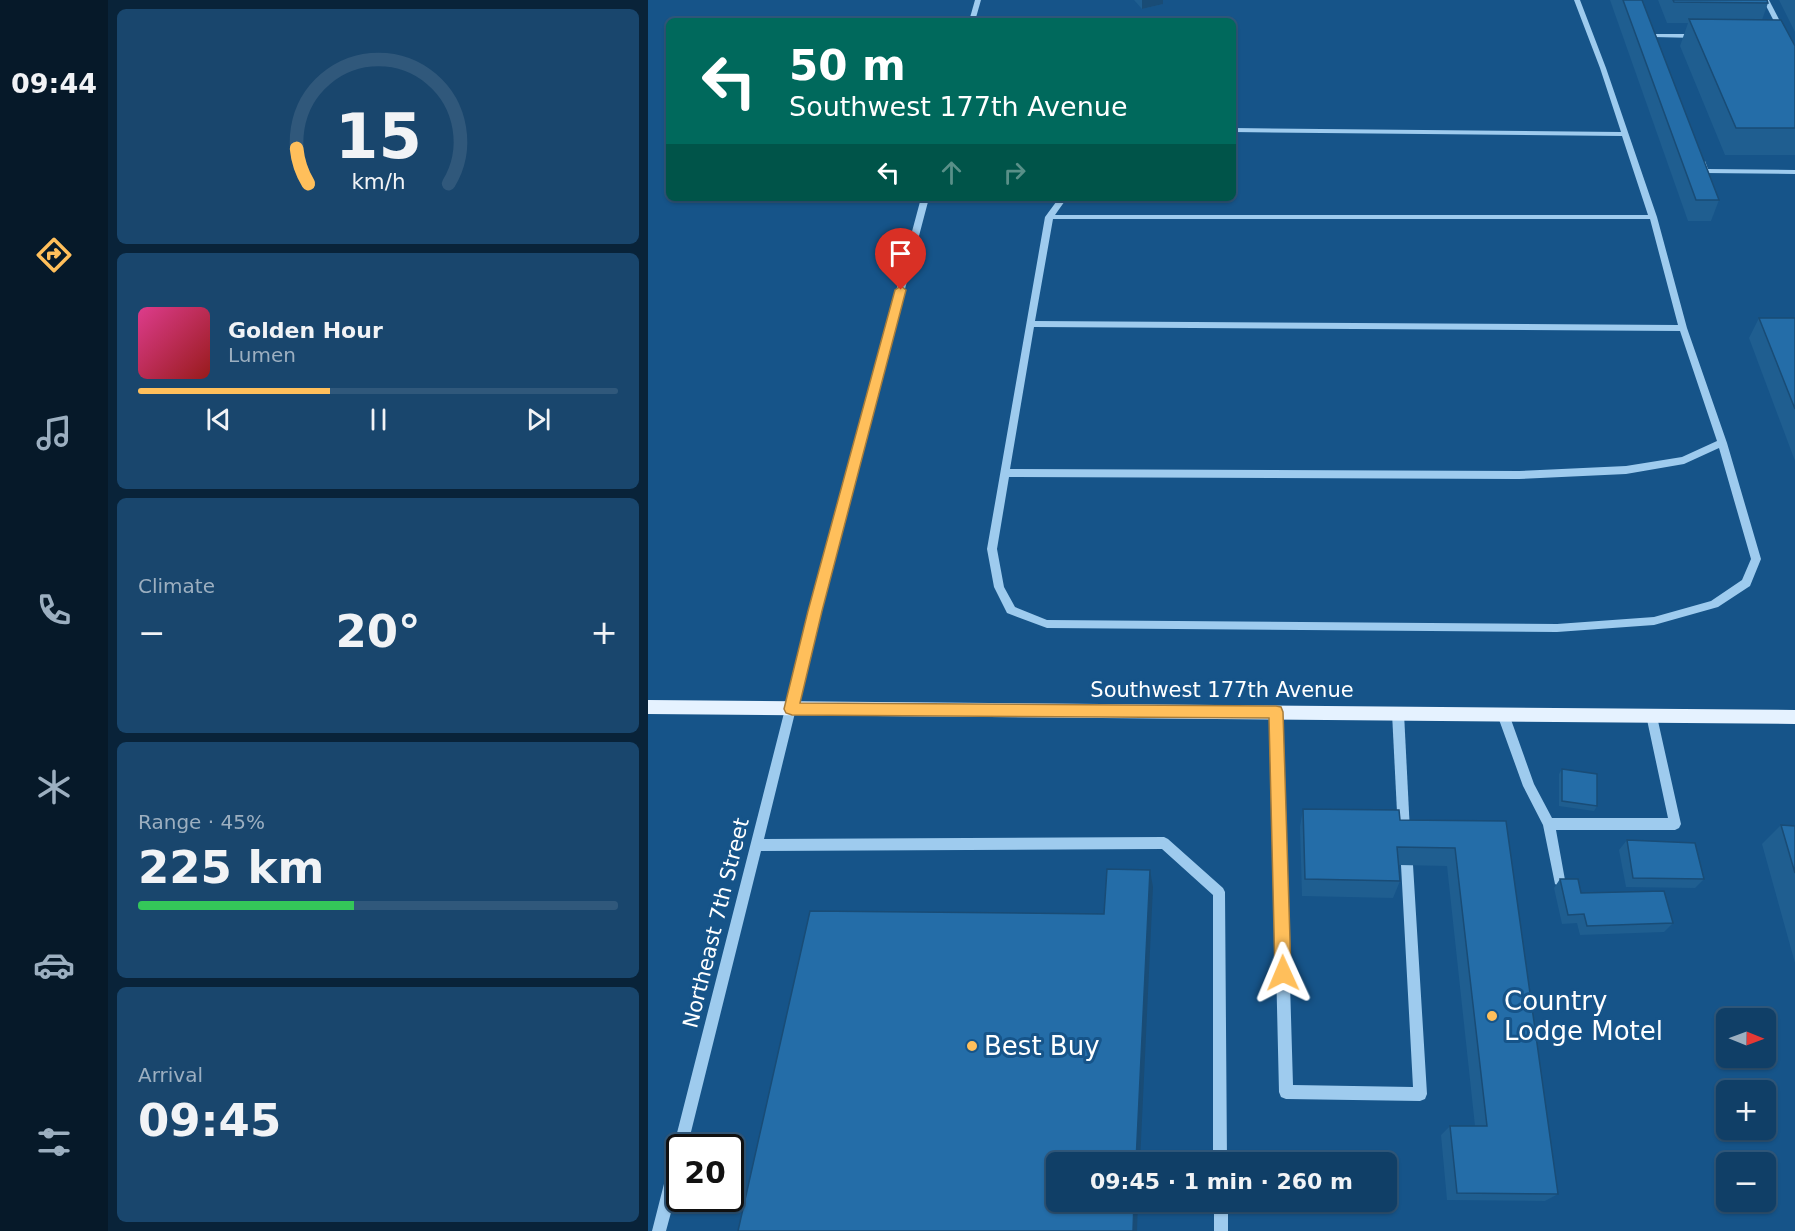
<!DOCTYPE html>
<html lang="en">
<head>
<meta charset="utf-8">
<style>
	body { margin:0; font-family:"DejaVu Sans",sans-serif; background:#19466d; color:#f1f3f6; height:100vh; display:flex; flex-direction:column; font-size:22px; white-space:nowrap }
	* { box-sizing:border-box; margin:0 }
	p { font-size:20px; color:#9cafc0 }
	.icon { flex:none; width:33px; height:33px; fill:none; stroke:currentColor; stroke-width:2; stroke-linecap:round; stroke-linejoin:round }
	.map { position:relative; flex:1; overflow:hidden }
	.side { display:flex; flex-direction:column; gap:9px; padding:9px; background:#092339; width:540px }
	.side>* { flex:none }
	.banner { position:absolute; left:18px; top:18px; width:570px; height:183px; border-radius:9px; box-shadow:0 2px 4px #0004,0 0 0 2px #30587b; background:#00695c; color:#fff; overflow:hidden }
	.needle { width:39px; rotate:91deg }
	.controls { position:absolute; left:1068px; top:1008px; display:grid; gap:12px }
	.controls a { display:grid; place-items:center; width:60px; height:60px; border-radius:9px; background:#103f67; box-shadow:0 2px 4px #0004,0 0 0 2px #30587b; font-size:30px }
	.speed { position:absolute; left:18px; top:1134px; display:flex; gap:12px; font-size:30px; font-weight:700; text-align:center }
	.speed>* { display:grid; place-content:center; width:78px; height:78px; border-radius:50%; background:#103f67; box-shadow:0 2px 4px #0004,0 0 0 2px #30587b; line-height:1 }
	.speed .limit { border:3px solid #111; border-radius:9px; background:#fff; color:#111 }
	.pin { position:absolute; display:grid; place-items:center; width:51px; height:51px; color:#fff; margin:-62px -26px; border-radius:50% 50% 50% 0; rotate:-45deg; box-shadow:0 0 6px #0007 }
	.pin .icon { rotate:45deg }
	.me { position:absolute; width:66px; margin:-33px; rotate:359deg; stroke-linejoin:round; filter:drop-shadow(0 0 4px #0008) }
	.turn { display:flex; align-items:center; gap:21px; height:126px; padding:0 24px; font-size:27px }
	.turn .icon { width:78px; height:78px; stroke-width:2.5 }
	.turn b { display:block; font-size:42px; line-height:51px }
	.lanes { display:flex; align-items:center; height:57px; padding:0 24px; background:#0003; justify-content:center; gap:30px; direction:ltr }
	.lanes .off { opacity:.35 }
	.big { font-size:45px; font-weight:700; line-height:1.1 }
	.side .tile { flex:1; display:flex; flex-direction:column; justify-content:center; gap:9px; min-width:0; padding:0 21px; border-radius:9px; background:#19466d }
	.side .dial { align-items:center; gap:0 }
	.dial svg { height:156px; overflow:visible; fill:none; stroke:#30587b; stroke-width:7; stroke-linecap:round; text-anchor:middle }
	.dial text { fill:#f1f3f6; stroke:none }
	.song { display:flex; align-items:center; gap:18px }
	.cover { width:72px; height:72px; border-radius:9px; background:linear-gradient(135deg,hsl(330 70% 55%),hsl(0 70% 35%)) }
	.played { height:6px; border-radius:3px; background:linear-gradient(90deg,#ffbf5b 40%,#30587b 40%) }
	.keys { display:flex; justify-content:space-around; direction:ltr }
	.heat { display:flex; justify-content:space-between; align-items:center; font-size:33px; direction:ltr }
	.charge { height:9px; border-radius:4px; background:linear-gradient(90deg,#34c759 45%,#30587b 0) }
	.trip { position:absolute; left:398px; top:1152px; width:351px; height:60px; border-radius:9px; background:#103f67; box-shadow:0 2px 4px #0004,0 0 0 2px #30587b; font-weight:700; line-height:60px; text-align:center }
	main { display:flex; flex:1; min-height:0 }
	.menu { display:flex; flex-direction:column; width:108px; justify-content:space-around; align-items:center; background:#061929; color:#9cafc0 }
	.menu .icon { width:42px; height:42px }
	.menu .selected { color:#ffbf5b }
	.menu b { font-size:27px; color:#f1f3f6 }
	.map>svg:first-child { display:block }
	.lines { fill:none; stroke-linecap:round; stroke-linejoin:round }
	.minor { fill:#9ecbee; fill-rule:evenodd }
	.major { fill:#e5f2ff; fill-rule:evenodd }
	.wall { fill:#1f5e90 }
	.shaded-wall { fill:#194c76 }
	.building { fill:#246da8; stroke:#194c76; stroke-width:1.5 }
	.route { fill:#ffbf5b; stroke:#a67c3b; stroke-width:1.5 }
	.poi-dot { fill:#ffbf5b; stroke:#165489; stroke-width:2 }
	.labels { text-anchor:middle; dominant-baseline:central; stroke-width:6; stroke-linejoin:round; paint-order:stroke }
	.street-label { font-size:21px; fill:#fff; stroke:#165489 }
	.near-poi-label { font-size:26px; fill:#fff; stroke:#165489; text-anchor:start }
</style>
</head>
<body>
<main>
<nav class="menu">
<b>09:44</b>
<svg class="icon selected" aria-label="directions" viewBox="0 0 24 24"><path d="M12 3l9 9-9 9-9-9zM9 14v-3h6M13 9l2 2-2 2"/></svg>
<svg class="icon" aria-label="music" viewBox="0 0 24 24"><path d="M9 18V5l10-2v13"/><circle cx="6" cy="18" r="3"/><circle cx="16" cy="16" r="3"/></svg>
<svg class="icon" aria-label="phone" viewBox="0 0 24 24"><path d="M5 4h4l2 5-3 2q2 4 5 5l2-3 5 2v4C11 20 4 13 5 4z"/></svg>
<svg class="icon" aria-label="climate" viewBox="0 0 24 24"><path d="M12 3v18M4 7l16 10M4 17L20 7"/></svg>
<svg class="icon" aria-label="car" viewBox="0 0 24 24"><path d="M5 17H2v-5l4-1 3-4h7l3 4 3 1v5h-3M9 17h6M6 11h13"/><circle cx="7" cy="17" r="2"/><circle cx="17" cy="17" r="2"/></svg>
<svg class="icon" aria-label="filters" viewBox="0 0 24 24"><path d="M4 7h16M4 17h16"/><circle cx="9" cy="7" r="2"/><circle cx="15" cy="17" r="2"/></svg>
</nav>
<section class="side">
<div class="tile dial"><svg viewBox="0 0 100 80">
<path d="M14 69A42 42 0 1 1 86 69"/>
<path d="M14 69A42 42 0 0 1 8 51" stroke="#ffbf5b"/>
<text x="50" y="56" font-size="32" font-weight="700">15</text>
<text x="50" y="72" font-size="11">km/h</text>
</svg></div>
<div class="tile">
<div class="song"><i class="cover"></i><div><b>Golden Hour</b><p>Lumen</p></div></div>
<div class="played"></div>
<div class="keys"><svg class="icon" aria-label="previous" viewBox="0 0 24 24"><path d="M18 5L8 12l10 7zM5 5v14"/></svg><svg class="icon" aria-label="pause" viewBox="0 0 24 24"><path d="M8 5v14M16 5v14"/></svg><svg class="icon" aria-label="next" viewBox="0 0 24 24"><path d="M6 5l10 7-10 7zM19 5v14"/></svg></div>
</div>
<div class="tile"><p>Climate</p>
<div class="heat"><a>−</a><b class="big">20°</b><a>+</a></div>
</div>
<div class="tile"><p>Range · 45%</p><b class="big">225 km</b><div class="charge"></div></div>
<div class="tile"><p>Arrival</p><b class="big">09:45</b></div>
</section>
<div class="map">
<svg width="1147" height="1231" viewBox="0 0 1147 1231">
	<rect width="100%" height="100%" fill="#165489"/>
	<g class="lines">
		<g class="minor">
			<path d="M327,0H333L327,21H321Z"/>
			<path d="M926,0H932L958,68L1009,217L1039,328L1079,443L1113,559L1102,586L1070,607L1006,625L909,632L399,628L359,613L346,587L339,549L397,217L411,198H419L407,215H1000L974,136L585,132V128L973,132L952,68ZM405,219H1002L1030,325L387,321ZM386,327L1032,331L1069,441L1034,457L978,466L871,471L362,469ZM1071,448L1103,559L1094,580L1063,601L1006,617L909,624L399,620L367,607L356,587L349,549L361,477L871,479L978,474L1036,464Z"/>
			<path d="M1115,0H1121L1137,31L1136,32L1131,31Z"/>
			<path d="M1007,34H1048L1051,36L1048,38L1005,37L1004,36Z"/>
			<path d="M1051,161H1057L1060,169L1147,170V174L1057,173L1053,171L1050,163Z"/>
			<path d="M273,198H281L172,611L116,839L516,837L520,839L575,888L577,892L579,1162H565V895L514,849L113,851L39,1148H32V1179L18,1231H4L162,611Z"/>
			<path d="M628,707L632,709L634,712L645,1085L765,1087L753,865L755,861L759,859L763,861L765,865L779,1094L777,1099L772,1101L638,1099L633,1097L631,1092L622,712L624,709Z"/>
			<path d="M750,708L754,710L756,713L762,832L760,836L756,838L752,836L750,832L744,713L746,710Z"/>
			<path d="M855,709L859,711L861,714L886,784L904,818H1020L998,715L1000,712L1004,710L1008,712L1033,824L1031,828L1027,830H908L917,880L915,884L911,886L907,884L895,825L875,786L849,714L851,711Z"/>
			<rect x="566" y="1202" width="14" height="29"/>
		</g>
		<path class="major" d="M0,700L1147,710V724L0,714Z"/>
	</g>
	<g class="wall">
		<path d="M486,0H515V4L494,9Z"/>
		<path d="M962,0H994L1071,200L1063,221H1040Z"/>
		<path d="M1010,0H1119L1120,3L1114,20L1147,46V155H1077L1032,46L1040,23H1019Z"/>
		<path d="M1131,0H1147V32Z"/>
		<path d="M1111,318H1147V461L1101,338Z"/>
		<path d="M914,769L949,806L946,811L911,806V774Z"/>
		<path d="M655,809L752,820L858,821L910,1194L897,1201L799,1200L793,1135L802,1126H827L799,866L751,865L752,881L745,898L654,896L652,827Z"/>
		<path d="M1133,825L1147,826V963L1114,844Z"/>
		<path d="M979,840L1056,879L1047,888L978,887L971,850Z"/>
		<path d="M912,879L933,893L1025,923L1016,932L932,935L929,923L914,924L906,888Z"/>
	</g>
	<g class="shaded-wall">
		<path d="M494,0H515V4L494,9Z"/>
		<path d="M502,870L505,887L492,1162H488Z"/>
		<path d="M486,1202H490L489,1231H485Z"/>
	</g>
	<g class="building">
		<path d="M975,0H994L1071,200H1048Z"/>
		<path d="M1025,0H1119L1120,3L1026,2Z"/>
		<path d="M1041,19L1133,20L1147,46V128H1088Z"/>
		<path d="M1111,318H1147V409Z"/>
		<path d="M914,769L949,774V806L914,801Z"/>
		<path d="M655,809L751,810L752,820L858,821L910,1194L809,1193L802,1126H839L807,848L749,847L752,881L657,879Z"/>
		<path d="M1133,825L1147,826V873Z"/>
		<path d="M979,840L1047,843L1056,879L985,878Z"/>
		<path d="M459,869L502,870L488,1162H408V1202H486L485,1231H90L162,911L456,914Z"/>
		<path d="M912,879H930L933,893L1016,891L1025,923L939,926L936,914L920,915Z"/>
	</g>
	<path class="route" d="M253,286L258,290L174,611L152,703L628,706L633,707L635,712L643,973L641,979L635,981L629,979L627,973L621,718L144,715L138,713L136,709L160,611L247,290Z"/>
	<g class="poi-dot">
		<circle cx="844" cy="1016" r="6"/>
		<circle cx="324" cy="1046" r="6"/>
	</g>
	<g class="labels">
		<g class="street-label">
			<text x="574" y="690">Southwest 177th Avenue</text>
			<text transform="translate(68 923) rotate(-76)">Northeast 7th Street</text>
		</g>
		<g class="near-poi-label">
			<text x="856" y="1001">Country<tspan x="856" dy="30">Lodge Motel</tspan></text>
			<text x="336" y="1046">Best Buy</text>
		</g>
	</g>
</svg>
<div class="controls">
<a><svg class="needle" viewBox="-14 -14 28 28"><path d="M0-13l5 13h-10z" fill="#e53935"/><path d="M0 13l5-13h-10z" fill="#9cafc0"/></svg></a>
<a>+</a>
<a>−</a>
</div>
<div class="speed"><div class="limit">20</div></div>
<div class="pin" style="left:253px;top:290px;background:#d93025"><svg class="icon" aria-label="arrive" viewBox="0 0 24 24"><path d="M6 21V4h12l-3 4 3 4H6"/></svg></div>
<svg class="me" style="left:635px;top:973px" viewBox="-20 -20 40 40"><path d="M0-17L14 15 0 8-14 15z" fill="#ffbf5b" stroke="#fff" stroke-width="4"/></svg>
<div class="trip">09:45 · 1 min · 260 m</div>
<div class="banner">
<div class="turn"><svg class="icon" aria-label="left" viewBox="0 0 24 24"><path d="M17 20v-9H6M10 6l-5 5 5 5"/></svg><div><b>50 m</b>Southwest 177th Avenue</div></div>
<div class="lanes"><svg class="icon" aria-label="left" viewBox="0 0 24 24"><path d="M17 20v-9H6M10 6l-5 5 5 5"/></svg><svg class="icon off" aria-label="ahead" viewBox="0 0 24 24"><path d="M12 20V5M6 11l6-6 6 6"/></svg><svg class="icon off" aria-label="right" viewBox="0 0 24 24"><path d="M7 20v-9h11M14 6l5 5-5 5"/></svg></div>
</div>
</div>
</main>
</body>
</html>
